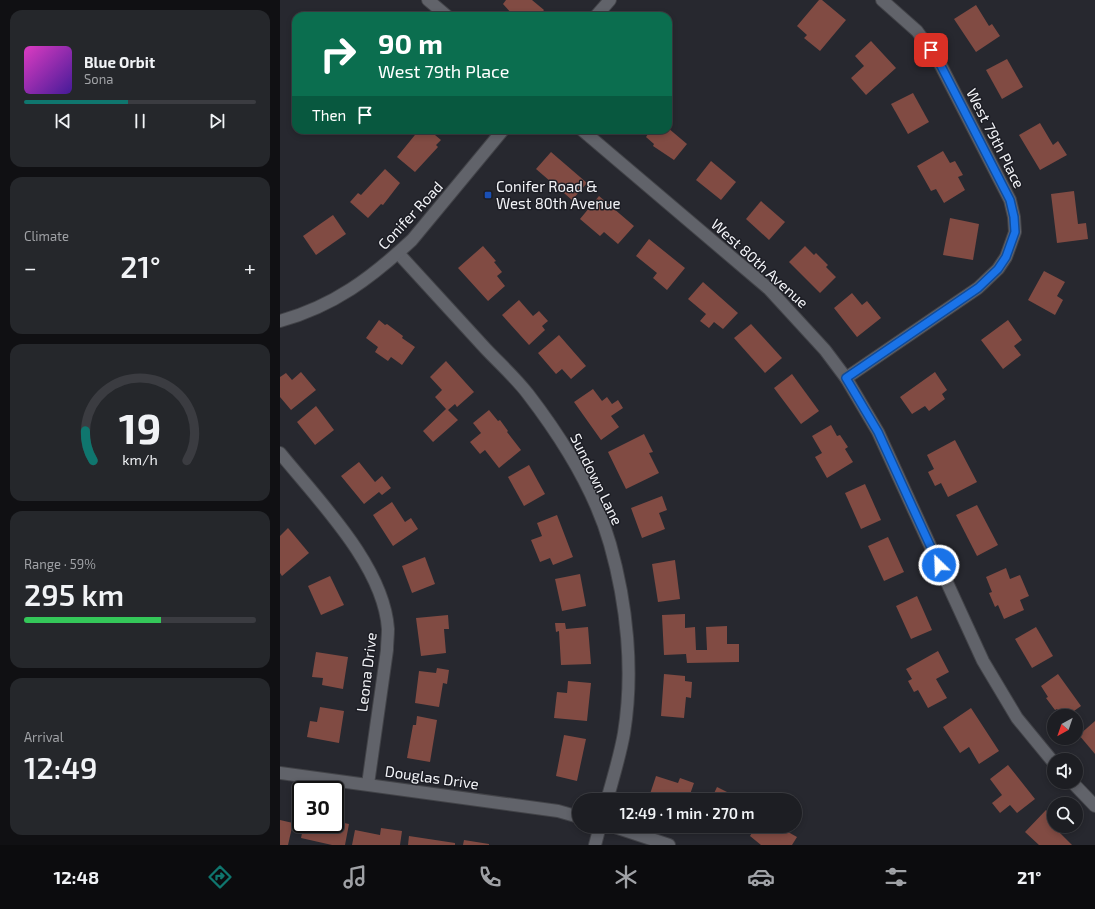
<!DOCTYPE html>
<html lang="en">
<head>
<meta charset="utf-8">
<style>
	body { margin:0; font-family:"Exo 2",sans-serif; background:#25272b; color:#f1f3f6; height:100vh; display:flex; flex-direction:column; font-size:15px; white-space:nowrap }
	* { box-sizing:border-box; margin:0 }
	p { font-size:13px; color:#a0a2a6 }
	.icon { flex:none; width:22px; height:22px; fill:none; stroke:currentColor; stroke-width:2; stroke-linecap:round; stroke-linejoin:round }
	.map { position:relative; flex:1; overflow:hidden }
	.sheet { display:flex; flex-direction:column; gap:10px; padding:10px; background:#101013; width:280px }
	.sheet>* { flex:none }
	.top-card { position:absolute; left:12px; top:12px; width:380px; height:122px; border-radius:12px; box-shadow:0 2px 6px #0003,0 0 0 1px #3b3c41; background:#0b6e4f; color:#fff; overflow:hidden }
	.needle { width:26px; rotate:220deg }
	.tools { position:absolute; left:767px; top:709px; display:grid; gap:8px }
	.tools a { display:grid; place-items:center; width:36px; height:36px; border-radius:50%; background:#1d1e23; box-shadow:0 2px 6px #0003,0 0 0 1px #3b3c41; font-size:20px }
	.speed { position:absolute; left:12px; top:781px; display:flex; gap:8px; font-size:20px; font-weight:700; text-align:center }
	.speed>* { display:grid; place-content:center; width:52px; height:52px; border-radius:50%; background:#1d1e23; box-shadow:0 2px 6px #0003,0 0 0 1px #3b3c41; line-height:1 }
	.speed .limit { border:2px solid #111; border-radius:6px; background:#fff; color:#111 }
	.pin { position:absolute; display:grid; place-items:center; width:34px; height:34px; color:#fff; margin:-17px; border-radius:8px; box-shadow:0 2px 6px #0006 }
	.me { position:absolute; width:44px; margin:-22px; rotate:336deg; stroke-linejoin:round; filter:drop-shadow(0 0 3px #0008) }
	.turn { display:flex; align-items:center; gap:14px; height:84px; padding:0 20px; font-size:18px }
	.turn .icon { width:52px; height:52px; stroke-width:2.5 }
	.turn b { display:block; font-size:28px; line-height:34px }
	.then { display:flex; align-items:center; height:38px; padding:0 20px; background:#0003; gap:8px; font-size:15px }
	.big { font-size:30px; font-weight:600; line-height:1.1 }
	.sheet .card { flex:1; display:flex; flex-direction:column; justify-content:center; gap:6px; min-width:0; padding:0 14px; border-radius:12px; background:#25272b }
	.sheet .dial { align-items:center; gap:0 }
	.dial svg { height:104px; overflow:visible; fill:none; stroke:#3b3c41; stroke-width:7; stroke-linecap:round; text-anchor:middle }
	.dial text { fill:#f1f3f6; stroke:none }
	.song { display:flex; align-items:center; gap:12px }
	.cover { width:48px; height:48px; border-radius:6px; background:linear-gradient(135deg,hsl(310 70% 55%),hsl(260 70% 35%)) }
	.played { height:4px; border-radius:2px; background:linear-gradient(90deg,#0f766e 45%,#3b3c41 45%) }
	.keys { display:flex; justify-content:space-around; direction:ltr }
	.heat { display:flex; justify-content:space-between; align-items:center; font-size:22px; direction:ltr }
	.charge { height:6px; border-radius:3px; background:linear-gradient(90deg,#34c759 59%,#3b3c41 0) }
	.trip { position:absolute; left:292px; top:793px; width:230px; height:40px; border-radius:20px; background:#1d1e23; box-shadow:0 2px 6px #0003,0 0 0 1px #3b3c41; font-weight:600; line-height:40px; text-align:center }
	.tabs { display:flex; height:64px; justify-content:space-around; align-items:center; background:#0c0c0e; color:#a0a2a6 }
	.tabs .icon { width:28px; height:28px }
	.tabs .on { color:#0f766e }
	.tabs b { font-size:18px; color:#f1f3f6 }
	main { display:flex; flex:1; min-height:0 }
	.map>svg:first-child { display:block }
	.building { fill:#814b43 }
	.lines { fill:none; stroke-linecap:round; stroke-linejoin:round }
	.minor-casing { stroke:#424348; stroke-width:14 }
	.tertiary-casing { stroke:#424348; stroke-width:14 }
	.minor { stroke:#61636a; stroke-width:12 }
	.tertiary { stroke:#61636a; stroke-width:12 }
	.route-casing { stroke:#114b97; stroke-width:10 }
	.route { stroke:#1a73e8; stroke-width:7 }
	.transit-dot { fill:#1a4fb4; stroke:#1d1e25; stroke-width:1.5 }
	.labels { text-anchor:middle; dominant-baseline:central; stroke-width:3; stroke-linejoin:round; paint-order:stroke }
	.street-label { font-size:15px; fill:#f2f3f7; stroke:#1d1e25 }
	.poi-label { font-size:15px; fill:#f2f3f7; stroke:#1d1e25; text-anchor:start }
</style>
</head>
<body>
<main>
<section class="sheet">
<div class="card">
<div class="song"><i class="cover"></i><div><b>Blue Orbit</b><p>Sona</p></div></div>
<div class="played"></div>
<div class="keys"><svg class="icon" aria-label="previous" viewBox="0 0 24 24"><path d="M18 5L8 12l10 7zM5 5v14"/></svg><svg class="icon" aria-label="pause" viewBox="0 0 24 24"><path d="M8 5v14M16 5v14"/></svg><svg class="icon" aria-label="next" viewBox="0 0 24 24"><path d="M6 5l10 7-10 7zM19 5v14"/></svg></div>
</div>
<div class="card"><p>Climate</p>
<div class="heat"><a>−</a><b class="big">21°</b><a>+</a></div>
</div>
<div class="card dial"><svg viewBox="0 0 100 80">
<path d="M14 69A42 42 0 1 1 86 69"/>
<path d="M14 69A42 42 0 0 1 8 46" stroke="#0f766e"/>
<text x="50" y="56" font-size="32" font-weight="700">19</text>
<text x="50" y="72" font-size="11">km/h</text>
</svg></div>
<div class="card"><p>Range · 59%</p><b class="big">295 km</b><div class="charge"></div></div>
<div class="card"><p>Arrival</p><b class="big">12:49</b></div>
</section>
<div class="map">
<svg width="815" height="845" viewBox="0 0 815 845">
	<rect width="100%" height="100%" fill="#27282f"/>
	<g class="building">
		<path d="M226,0H252L264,10L259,16H234L223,4Z"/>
		<path d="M539,0H542L566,20L540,51L524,38L527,35L517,26Z"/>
		<path d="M696,5L709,26L712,24L720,36L696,52L674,19Z"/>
		<path d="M591,41L616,68L586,95L571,78L584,66L575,56Z"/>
		<path d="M727,59L743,87L722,99L706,70Z"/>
		<path d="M633,93L649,122L628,134L611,104Z"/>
		<path d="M760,123L773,145L778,141L787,155L760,170L739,135Z"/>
		<path d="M388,128L407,144L394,160L373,146L374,144L366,137L371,130H388Z"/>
		<path d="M139,130H149L161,140L156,145L158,147L135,172L117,157Z"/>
		<path d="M663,151L670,163L675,161L683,175L678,177L685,190L664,203L656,189L651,191L637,166Z"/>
		<path d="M271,152L307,183L292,200L256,169Z"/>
		<path d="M431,161L456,182L441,200L416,180Z"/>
		<path d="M105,169L120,183L103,205L101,204L88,218L70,202L78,193L81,195Z"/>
		<path d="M794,191L798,224L806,223L808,239L777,243L771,194Z"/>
		<path d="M319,196L354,226L338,244L324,232L320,236L300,219Z"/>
		<path d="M481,201L505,222L489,240L466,219Z"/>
		<path d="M53,215L66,234L36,255L23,236Z"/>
		<path d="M670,218L699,224L693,260L663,255Z"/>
		<path d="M369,239L405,268L387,290L373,278L377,273L356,256Z"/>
		<path d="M203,246L216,261L214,262L222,272L217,276L225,286L208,301L178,268Z"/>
		<path d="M525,246L534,255L536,253L548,265L546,267L556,277L540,293L509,262Z"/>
		<path d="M764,271L785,282L777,296L783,300L775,315L748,300Z"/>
		<path d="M423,282L458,313L443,329L434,322L429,328L420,321L426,314L408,299Z"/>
		<path d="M572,293L582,305L587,301L601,318L577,337L554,308Z"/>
		<path d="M239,300L253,316L259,311L268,321L262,326L265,330L249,345L222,315Z"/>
		<path d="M99,320L105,325L107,324L123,336L122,338L135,347L122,365L111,357L108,361L95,352L98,347L86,338Z"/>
		<path d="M728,320L742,340L734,346L741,355L723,369L701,340Z"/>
		<path d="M471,324L502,358L485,373L454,338Z"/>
		<path d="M279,335L306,366L291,379L282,369L276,374L258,353Z"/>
		<path d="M166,361L194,392L177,407L175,404L168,410L178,420L153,442L143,431L166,409L155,397L162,390L150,377Z"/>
		<path d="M21,372L36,390L11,410L0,397V377L6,373L12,380Z"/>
		<path d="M655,372L667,390L662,394L665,399L649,411L645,406L632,414L620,397Z"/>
		<path d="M512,374L539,411L521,424L494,388Z"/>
		<path d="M313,389L322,401L327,397L332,404L338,400L343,408L331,416L339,427L321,440L294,402Z"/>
		<path d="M36,406L54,430L35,445L17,422Z"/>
		<path d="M209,410L218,421L220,420L228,431L227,432L241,450L219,468L205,450L200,454L190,442L201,433L193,423Z"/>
		<path d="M551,425L557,436L560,435L568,447L565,449L573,462L547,478L535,457L542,453L532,436Z"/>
		<path d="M364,434L373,452L369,453L379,473L346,489L328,452Z"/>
		<path d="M675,440L697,482L668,497L661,483L655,486L648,472L654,469L647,455Z"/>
		<path d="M79,462L95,482L102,476L111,488L102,495L99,492L84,504L61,476Z"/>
		<path d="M249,465L265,494L244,506L228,477Z"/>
		<path d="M585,484L601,520L581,529L565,493Z"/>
		<path d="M382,496L387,510L379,513L385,529L362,538L351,508Z"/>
		<path d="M112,502L125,522L131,518L138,529L113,546L93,515Z"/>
		<path d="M697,505L718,545L697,556L676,515Z"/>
		<path d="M277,515L293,557L273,565L270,558L260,562L251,540L262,536L257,523Z"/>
		<path d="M8,528L29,553L2,576L0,573V536Z"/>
		<path d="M608,537L624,572L604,581L588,546Z"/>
		<path d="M145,557L155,584L132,593L122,566Z"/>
		<path d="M395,560L400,599L378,602L372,564Z"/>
		<path d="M726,568L730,579L740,575L749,596L740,600L744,610L724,619L718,605L715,607L709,593L712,592L706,577Z"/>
		<path d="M300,574L306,606L282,611L275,579Z"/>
		<path d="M50,576L64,605L41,615L28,586Z"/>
		<path d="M637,596L652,630L631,639L616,606Z"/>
		<path d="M405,614V628L415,627L416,650H427L426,627L447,626V644H459V662L407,663L406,654L384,655L382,615Z"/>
		<path d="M168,615L169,629H164L166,653L141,656L136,618Z"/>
		<path d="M275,623H285L286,629L308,627L311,664L281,665L279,631L276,632Z"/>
		<path d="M756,627L773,656L752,668L735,639Z"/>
		<path d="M658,651L669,672L656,679L667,698L648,708L638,690L634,692L628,681L632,679L626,669Z"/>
		<path d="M36,652L68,657L63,689L42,685L43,678L32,677Z"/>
		<path d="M157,668L169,670L167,684L163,683L159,707L135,703L139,671L156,673Z"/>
		<path d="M384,674L405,676V681L412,682L411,698L406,697L404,718L381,716Z"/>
		<path d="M778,674L801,706L787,716H783L777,709L775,710L766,698L768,697L761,686Z"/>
		<path d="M288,681L311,683L307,721L274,718L277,692L287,693Z"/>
		<path d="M40,707L64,711L59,743L27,737L30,721L37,722Z"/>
		<path d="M691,708L719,751L699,764L689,747L680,753L663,727Z"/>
		<path d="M137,716L157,720L150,762L127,758L133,725H136Z"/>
		<path d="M815,721V754L799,735Z"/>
		<path d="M284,735L306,739L297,781L276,776Z"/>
		<path d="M728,765L755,799L737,813L730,805L720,813L712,803L722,795L710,779Z"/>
		<path d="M376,776L398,783L400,778L414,783L408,800H378L369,797Z"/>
		<path d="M437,787L453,795L451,800H431Z"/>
		<path d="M766,810L774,817V826H779L776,829L792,845H759L745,832Z"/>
		<path d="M0,820L13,823L8,845H0Z"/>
		<path d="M55,821L69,824L65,845H52L21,838L24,824H55Z"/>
		<path d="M446,826H462L459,832Z"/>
		<path d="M476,826H502L501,828L517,837L512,845H481L470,836Z"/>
		<path d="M101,828L122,831L120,845H72L75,830L100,835Z"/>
		<path d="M129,836L175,843V845H128Z"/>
		<path d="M184,840L209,844V845H183Z"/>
	</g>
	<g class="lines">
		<defs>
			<g id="minor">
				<path d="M148,0L167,16"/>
				<path d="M302,130L489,289L545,350L566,378L598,432L703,661L737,718L774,763"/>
				<path d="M118,253C147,285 176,316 205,348C219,363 235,377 248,394C281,437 315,491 330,544C347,604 354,671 344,733C340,756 333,778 327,800"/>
				<path d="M566,378L698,288L718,269L726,257L735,232L734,217L730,200L658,60L637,31L602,0"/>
				<path d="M0,453C38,500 104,566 108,629C108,636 107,643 107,650L88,784"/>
				<path d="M0,773L278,811L299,817"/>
				<path d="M792,782L815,806"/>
				<path d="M332,826L389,845"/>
				<path d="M315,845L320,826"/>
			</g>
			<g id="tertiary">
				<path d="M316,16L330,0"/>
				<path d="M0,321C54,306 91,278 132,240L223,130"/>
			</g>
		</defs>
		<use href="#minor" class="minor-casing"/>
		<use href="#tertiary" class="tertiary-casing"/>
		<use href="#minor" class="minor"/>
		<use href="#tertiary" class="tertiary"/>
	</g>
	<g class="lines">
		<defs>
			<path id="route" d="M651,50L658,60L730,200L734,217L735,232L726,257L718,269L698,288L566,378L598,432L659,565"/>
		</defs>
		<use href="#route" class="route-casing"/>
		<use href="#route" class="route"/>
	</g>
	<rect class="transit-dot" x="204" y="191" width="8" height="8" rx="2"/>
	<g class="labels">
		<g class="street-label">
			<text transform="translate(716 138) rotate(63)">West 79th Place</text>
			<text transform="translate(130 215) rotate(-47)">Conifer Road</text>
			<text transform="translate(480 263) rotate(42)">West 80th Avenue</text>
			<text transform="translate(317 479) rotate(64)">Sundown Lane</text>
			<text transform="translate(86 672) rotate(-83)">Leona Drive</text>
			<text transform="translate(152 777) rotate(8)">Douglas Drive</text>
		</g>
		<g class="poi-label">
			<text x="216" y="186">Conifer Road &amp;<tspan x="216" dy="17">West 80th Avenue</tspan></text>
		</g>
	</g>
</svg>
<div class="tools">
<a><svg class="needle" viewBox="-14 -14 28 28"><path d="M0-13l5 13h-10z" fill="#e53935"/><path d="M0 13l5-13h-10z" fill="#a0a2a6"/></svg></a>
<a><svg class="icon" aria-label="sound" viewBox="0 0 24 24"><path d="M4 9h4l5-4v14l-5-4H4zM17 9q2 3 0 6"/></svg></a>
<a><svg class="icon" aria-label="search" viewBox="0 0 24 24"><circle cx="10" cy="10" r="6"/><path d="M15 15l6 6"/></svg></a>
</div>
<div class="speed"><div class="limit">30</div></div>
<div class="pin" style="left:651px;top:50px;background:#d93025"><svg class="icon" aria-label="arrive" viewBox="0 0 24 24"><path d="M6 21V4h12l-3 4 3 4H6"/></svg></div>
<svg class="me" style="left:659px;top:565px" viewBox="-20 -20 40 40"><circle r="17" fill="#1a73e8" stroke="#fff" stroke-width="3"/><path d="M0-11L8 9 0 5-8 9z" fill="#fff"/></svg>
<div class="trip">12:49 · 1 min · 270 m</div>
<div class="top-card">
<div class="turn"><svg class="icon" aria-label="right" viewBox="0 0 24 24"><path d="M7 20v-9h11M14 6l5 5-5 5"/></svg><div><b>90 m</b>West 79th Place</div></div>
<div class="then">Then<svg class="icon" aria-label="arrive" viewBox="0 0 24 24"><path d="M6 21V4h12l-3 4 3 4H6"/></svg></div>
</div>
</div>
</main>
<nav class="tabs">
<b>12:48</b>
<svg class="icon on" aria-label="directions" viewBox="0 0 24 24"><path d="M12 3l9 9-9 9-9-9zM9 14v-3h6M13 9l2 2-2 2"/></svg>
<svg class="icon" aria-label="music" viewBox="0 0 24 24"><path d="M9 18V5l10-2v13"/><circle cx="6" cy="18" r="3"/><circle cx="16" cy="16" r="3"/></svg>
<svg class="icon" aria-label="phone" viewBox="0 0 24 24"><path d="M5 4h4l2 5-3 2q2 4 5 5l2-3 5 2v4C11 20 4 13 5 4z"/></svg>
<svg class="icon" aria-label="climate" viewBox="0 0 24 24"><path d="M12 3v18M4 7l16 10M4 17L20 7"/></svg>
<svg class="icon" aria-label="car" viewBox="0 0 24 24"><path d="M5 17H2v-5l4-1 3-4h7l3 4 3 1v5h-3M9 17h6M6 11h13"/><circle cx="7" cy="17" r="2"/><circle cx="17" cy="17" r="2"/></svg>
<svg class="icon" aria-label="filters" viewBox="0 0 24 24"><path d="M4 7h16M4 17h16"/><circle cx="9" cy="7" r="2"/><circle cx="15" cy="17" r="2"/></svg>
<b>21°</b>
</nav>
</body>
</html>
